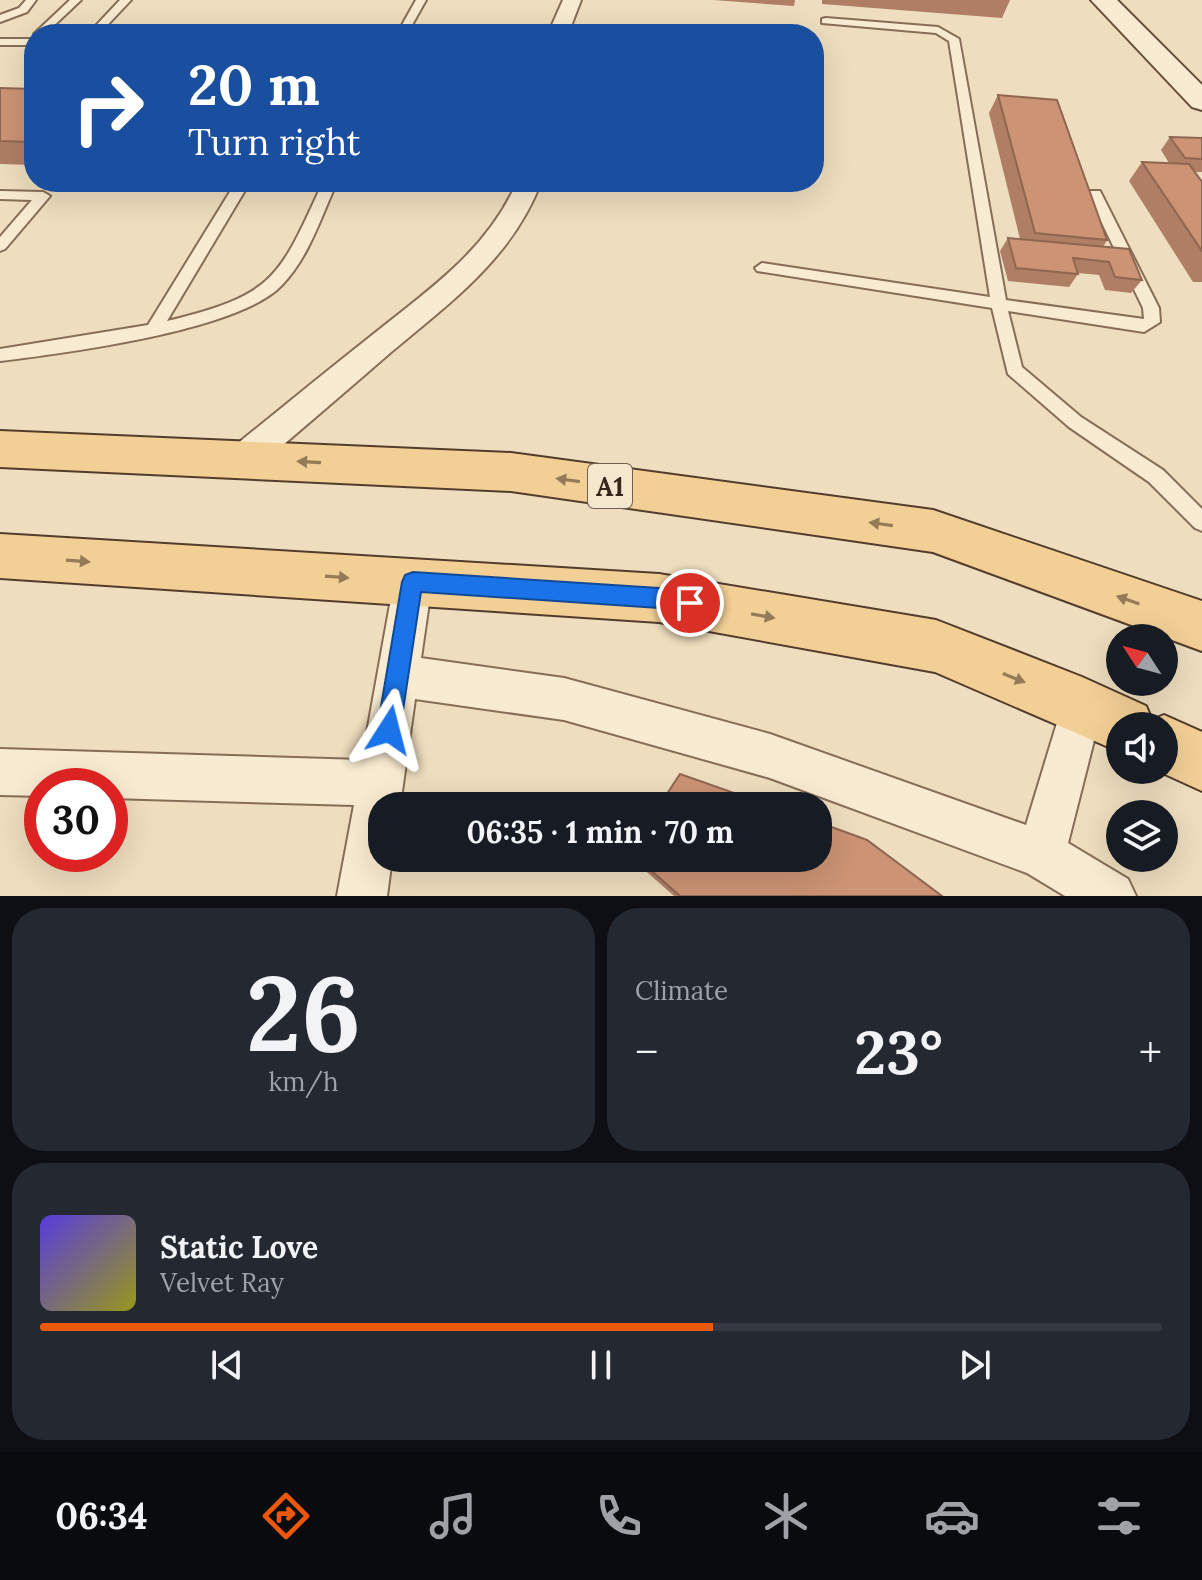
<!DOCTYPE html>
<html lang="en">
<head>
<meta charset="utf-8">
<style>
	body { margin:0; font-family:Lora,serif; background:#242831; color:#f1f3f6; height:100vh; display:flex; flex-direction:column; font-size:30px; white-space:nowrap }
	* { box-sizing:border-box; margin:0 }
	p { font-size:26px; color:#9ea1a6 }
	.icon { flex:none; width:44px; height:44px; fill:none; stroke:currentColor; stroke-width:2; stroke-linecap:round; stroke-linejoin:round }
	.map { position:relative; height:896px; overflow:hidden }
	.side { display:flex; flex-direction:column; gap:12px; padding:12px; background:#0d0f14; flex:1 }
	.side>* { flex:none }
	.hud { position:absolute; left:24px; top:24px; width:800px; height:168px; border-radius:32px; box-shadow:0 8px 32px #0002; background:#1a4fa0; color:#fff; overflow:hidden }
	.needle { width:52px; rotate:306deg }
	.tools { position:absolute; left:1106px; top:624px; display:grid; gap:16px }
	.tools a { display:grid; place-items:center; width:72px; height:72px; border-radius:50%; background:#171b24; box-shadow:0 8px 32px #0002; font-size:40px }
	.speed { position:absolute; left:24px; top:768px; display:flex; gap:16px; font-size:40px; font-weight:700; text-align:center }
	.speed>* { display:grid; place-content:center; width:104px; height:104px; border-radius:50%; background:#171b24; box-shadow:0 8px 32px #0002; line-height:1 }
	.speed .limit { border:12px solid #d22; background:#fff; color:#111 }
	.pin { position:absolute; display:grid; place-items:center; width:68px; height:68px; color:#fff; margin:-34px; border:4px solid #fff; border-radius:50%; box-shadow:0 2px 8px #0007 }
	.me { position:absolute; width:88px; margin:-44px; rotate:9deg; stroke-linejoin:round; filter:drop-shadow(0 0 6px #0008) }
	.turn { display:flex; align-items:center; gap:28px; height:168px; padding:0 32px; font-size:36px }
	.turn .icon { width:104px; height:104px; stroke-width:2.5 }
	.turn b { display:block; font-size:56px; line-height:68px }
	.big { font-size:60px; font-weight:700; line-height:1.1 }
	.side .tile { flex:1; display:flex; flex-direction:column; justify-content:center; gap:12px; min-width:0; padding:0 28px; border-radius:32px; background:#242831 }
	.side .dial { align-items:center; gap:0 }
	.dial b { font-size:104px; line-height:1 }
	.song { display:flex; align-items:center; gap:24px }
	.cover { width:96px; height:96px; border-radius:12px; background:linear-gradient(135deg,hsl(250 70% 55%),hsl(60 70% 35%)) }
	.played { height:8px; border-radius:4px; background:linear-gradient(90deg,#ea580c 60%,#363941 60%) }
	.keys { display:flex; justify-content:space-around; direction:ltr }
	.heat { display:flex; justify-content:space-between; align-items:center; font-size:44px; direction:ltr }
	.side .tiles { flex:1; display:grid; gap:12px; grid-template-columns:1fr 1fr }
	.tile:last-child { grid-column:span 2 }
	.trip { position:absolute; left:368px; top:792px; width:464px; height:80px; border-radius:32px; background:#171b24; box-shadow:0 8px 32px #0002; font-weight:700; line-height:80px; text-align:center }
	.tabs { display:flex; height:128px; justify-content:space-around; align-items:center; background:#090b0e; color:#9ea1a6 }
	.tabs .icon { width:56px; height:56px }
	.tabs .selected { color:#ea580c }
	.tabs b { font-size:36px; color:#f1f3f6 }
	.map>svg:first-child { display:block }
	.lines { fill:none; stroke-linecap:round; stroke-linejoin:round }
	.lane-casing { stroke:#866d57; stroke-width:4 }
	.street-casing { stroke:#866d57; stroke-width:4 }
	.secondary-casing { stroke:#674e3a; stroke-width:4 }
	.primary-casing { stroke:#533c2c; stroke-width:4 }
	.lane { fill:#f9ebd1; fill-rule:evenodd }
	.street { fill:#f9ebd1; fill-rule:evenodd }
	.secondary { fill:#f9ebd1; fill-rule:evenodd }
	.primary { fill:#f2cf95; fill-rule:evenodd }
	.wall { fill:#af7e64 }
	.building { fill:#cc9374; stroke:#8f6751; stroke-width:2 }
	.oneway { fill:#947a58 }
	.route { fill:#1a73e8; stroke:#114b97; stroke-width:2 }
	.labels { text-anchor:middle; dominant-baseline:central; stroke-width:8; stroke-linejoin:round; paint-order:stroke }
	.shield { fill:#f5e7ce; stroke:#6f6051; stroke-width:2 }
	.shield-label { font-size:26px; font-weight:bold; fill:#35261c }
</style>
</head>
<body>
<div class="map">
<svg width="1202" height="896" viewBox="0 0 1202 896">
	<rect width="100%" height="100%" fill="#eeddbe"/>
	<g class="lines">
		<defs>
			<g id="lane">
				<path d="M26,0H36L27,12L0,22V15L19,8Z"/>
				<path d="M70,0H81L45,34H34Z"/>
				<path d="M120,0H131L99,34H88Z"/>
				<path d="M416,0H426L407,34H397Z"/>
				<path d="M826,18L938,27L959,39L1006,300L1144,319L1143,308L1088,194L1090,191H1100L1159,308L1160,322L1144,332L1008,311L1022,367L1081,417L1163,470L1202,509V531L1195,528L1149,482L1069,427L1008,374L992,308L757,271L755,268L762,263L990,297L949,41L936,33L822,23V19Z"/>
				<rect x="0" y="39" width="34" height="6"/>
				<path d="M236,182H250L167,321C275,295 279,278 323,182H337C321,217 309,257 282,285C239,331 64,353 0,361V349L148,325Z"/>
				<path d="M0,191L43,192L50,196L5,249L0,251V237L32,200L0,199Z"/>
			</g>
			<g id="street">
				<path d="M563,0H581L568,34H548Z"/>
				<path d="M517,182H541C512,258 451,302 390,353C346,391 301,430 256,468L244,472L232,468L227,458L232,448C278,411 324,373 371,336C428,290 487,251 517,182Z"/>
				<path d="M413,564L427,569L432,582L421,658L564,678L770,734L1026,825L1067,690L1082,684L1097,690L1103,705L1068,843L1128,879L1136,896H1065L1027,873L770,778L564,720L415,699L400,806H382V858H392L387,896H337L354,805L110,798V786H42V796L0,795V749L362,760L394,582L399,569Z"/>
			</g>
			<path id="secondary" d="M1091,0H1117L1202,85V110L1192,107Z"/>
			<g id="primary">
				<path d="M0,431L511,453L933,510L1202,601V651L933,552L511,491L0,467Z"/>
				<path d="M0,534L659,574L936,620L1082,677L1146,706L1152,720L1164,715L1202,732V791L1156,770H1164V726H1120V752L935,672L659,622L0,578Z"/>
			</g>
		</defs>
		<use href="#lane" class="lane-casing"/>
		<use href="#street" class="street-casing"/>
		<use href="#secondary" class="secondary-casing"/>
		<use href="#primary" class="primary-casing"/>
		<use href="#lane" class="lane"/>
		<use href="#street" class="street"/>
		<use href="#secondary" class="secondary"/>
		<use href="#primary" class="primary"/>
	</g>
	<g class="wall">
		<path d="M713,0H795L794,6Z"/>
		<path d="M822,0H1010L1002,18L822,4Z"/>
		<path d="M0,88L34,89V165L0,164Z"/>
		<path d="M998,95L1107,240L1103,247L1142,280L1131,293L1105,290L1099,275L1078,273V274L1069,287L1008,281L1000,251L1008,238L1020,239L989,113Z"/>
		<path d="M1170,137L1202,138V172H1195L1202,182V282H1193L1129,181L1142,162L1169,163L1161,150Z"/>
		<path d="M631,858H818L942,896H674Z"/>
	</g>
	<g class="building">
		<path d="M0,88L34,89V138L30,142L0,141Z"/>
		<path d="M998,95L1057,100L1107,240L1035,233Z"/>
		<path d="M1170,137L1202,138V159L1185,158Z"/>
		<path d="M1142,162L1189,164L1202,182V251Z"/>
		<path d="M1008,238L1129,249L1142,280L1115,277L1109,262L1073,258L1078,274L1016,268Z"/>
		<path d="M680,774L771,806H659Z"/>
		<path d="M818,822L867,840L942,896H680L637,858H818Z"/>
	</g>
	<defs><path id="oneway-solid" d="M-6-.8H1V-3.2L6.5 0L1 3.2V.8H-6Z" transform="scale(2)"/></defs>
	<g class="oneway">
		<use href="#oneway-solid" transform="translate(309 462) rotate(-177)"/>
		<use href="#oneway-solid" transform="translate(568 480) rotate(-172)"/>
		<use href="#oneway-solid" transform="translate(881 524) rotate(-172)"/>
		<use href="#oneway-solid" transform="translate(78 561) rotate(4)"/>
		<use href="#oneway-solid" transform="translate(337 577) rotate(4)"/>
		<use href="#oneway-solid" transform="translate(1128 600) rotate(-161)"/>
		<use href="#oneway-solid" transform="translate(763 616) rotate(10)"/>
		<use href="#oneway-solid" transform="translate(1014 678) rotate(22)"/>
	</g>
	<path class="route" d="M413,572L659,588L697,596L700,603L697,610L690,613L659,608L421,592L400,730L397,738L389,741L380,738L377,730L402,582L405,575Z"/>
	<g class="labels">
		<rect class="shield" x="588" y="464" width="44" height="44" rx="6"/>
		<g class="shield-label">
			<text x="610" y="486">A1</text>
		</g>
	</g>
</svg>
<div class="tools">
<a><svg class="needle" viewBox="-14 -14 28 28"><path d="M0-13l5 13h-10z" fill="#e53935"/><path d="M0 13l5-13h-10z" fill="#9ea1a6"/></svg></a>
<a><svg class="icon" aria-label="sound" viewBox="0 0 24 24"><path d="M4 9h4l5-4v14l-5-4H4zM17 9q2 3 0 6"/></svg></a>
<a><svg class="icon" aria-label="layers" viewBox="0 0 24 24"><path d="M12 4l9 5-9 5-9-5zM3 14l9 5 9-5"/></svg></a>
</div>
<div class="speed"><div class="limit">30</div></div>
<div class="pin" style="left:690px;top:603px;background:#d93025"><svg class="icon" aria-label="arrive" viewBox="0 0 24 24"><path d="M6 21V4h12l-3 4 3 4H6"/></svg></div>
<svg class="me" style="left:389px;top:730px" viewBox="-20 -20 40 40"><path d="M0-17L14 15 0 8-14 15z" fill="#1a73e8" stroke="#fff" stroke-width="4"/></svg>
<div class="trip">06:35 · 1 min · 70 m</div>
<div class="hud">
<div class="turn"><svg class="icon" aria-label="right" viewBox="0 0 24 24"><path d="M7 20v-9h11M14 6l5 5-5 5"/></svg><div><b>20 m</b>Turn right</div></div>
</div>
</div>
<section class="side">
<div class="tiles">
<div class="tile dial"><b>26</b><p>km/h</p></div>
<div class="tile"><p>Climate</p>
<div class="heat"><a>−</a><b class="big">23°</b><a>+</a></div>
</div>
<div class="tile">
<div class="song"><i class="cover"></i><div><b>Static Love</b><p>Velvet Ray</p></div></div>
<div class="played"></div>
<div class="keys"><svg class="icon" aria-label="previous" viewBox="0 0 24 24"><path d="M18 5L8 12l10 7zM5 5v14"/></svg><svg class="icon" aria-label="pause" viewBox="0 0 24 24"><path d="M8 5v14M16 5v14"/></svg><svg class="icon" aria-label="next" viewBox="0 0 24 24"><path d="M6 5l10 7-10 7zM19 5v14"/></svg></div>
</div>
</div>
</section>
<nav class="tabs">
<b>06:34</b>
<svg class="icon selected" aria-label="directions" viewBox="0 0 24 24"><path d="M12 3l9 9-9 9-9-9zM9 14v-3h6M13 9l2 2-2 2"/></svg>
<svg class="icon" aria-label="music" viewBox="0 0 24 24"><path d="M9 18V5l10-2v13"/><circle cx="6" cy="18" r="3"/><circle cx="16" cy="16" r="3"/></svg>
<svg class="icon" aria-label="phone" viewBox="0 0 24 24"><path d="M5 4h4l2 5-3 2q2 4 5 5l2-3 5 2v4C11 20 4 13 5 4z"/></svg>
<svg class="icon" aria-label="climate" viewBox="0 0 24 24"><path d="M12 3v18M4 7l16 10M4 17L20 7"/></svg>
<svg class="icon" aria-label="car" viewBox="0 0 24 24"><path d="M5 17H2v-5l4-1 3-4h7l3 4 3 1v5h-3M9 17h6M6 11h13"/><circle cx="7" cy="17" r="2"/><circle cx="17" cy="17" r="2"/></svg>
<svg class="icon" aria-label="filters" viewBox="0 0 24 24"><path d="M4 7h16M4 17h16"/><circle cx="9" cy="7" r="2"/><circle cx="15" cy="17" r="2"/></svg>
</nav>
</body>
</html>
